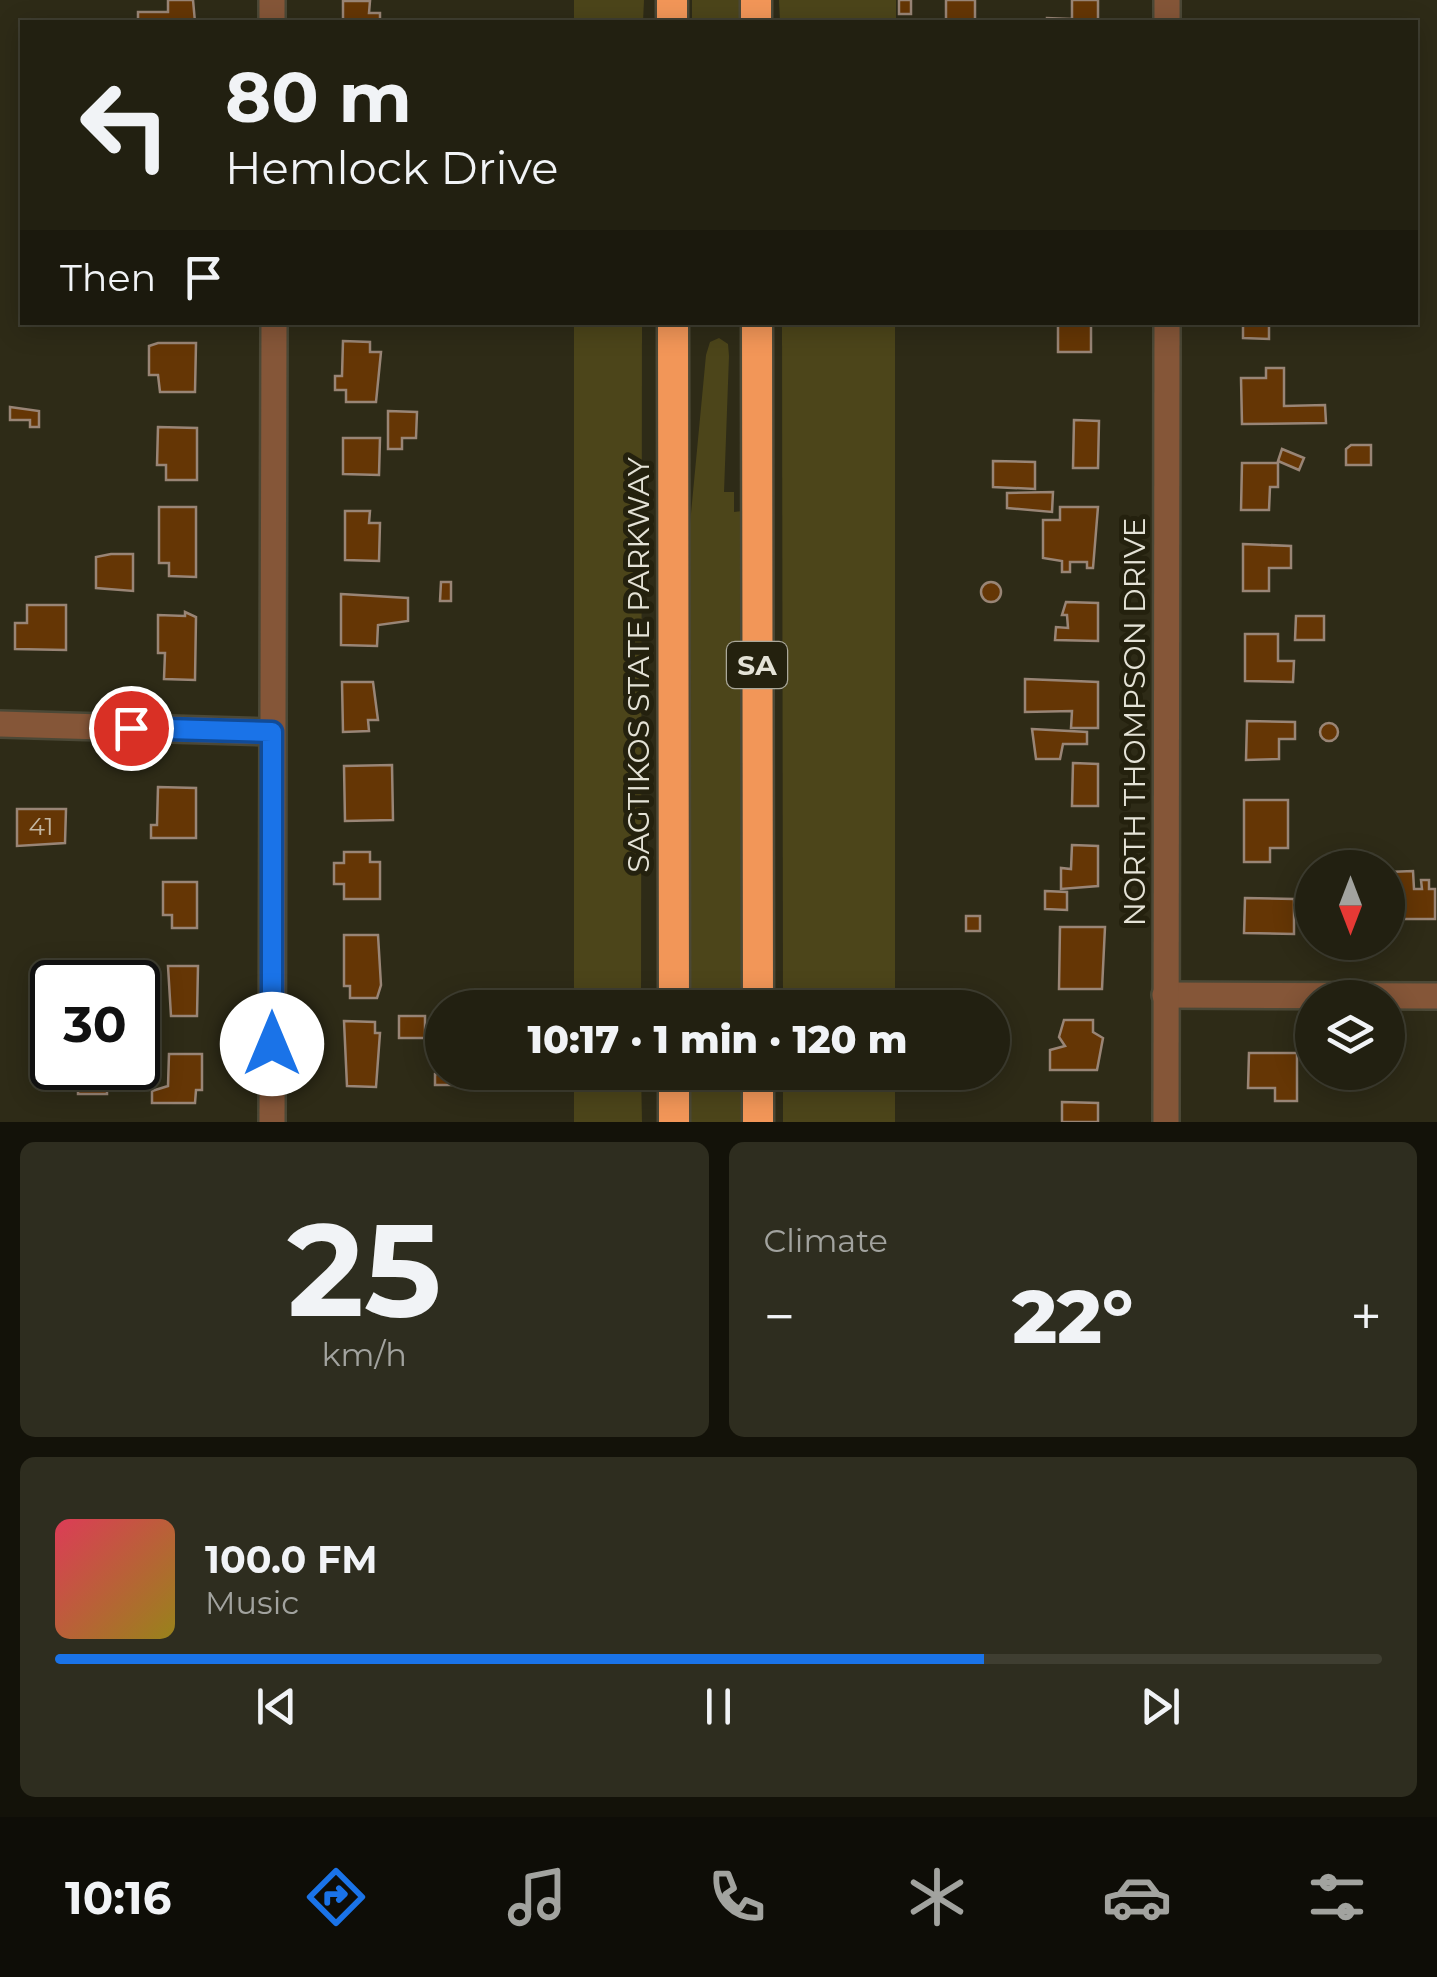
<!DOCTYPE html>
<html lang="en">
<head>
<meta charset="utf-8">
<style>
	body { margin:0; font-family:Montserrat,sans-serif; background:#2e2d1f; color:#f1f3f6; height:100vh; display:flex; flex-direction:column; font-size:38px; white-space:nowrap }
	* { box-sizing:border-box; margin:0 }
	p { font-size:32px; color:#a2a39f }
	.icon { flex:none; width:55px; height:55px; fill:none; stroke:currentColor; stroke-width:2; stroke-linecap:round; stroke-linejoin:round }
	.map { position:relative; height:1122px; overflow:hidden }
	.panel { display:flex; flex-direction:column; gap:20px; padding:20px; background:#131209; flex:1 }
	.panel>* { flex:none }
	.top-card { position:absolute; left:20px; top:20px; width:1398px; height:305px; border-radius:0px; box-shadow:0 5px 25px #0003,0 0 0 2px #3f3e31; background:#222011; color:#f1f3f6; overflow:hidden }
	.needle { width:65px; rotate:180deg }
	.controls { position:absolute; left:1295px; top:850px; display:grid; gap:20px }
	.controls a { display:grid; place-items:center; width:110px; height:110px; border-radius:50%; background:#222011; box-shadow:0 5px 25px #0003,0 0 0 2px #3f3e31; font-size:50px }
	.speed { position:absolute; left:30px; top:960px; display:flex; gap:20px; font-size:50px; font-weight:700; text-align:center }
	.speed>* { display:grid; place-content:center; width:130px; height:130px; border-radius:50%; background:#222011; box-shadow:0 5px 25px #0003,0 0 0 2px #3f3e31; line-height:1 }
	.speed .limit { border:5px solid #111; border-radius:15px; background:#fff; color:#111 }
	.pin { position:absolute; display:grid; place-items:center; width:85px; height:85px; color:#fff; margin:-42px; border:5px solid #fff; border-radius:50%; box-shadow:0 2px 10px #0007 }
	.me { position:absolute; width:110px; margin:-55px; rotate:0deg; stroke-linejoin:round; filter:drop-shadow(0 0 8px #0008) }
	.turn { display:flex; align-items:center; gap:35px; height:210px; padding:0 40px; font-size:45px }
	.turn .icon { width:130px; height:130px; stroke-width:2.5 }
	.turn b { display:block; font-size:70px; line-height:85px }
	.then { display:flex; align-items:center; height:95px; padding:0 40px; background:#0003; gap:20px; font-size:38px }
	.big { font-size:75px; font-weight:800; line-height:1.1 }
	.panel .widget { flex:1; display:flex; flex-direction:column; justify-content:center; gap:15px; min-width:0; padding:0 35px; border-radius:15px; background:#2e2d1f }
	.panel .dial { align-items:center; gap:0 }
	.dial b { font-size:130px; line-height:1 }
	.song { display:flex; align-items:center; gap:30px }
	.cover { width:120px; height:120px; border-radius:15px; background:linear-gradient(135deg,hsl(350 70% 55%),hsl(50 70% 35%)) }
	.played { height:10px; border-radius:5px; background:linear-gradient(90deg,#1a73e8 70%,#3f3e31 70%) }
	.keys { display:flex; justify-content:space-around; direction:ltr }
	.heat { display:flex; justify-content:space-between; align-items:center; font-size:55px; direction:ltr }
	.panel .tiles { flex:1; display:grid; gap:20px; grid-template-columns:1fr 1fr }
	.widget:last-child { grid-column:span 2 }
	.trip { position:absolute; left:425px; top:990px; width:585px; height:100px; border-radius:50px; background:#222011; box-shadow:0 5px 25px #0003,0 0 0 2px #3f3e31; font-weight:800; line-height:100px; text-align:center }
	.menu { display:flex; height:160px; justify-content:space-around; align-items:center; background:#0e0d07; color:#a2a39f }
	.menu .icon { width:70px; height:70px }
	.menu .active { color:#1a73e8 }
	.menu b { font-size:45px; color:#f1f3f6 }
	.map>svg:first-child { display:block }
	.green { fill:#4c451a }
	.building { fill:#653605; stroke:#998576; stroke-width:2.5 }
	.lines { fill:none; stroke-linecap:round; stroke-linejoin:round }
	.street-casing { stroke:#4b4836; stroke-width:30 }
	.highway-casing { stroke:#4b4836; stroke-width:35 }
	.street { stroke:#855638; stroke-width:25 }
	.highway { stroke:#f29658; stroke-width:30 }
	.route-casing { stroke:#114b97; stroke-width:25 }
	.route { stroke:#1a73e8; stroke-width:18 }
	.labels { text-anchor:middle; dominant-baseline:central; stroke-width:10; stroke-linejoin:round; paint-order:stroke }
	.number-label { font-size:25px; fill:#c4b7a2 }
	.shield { fill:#24210e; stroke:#aaa89a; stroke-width:2.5 }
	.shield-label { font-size:28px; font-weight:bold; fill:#e4e2d6 }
	.street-label { font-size:30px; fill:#e4e2d6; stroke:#24210e }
</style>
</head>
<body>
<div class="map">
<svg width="1437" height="1122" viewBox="0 0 1437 1122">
	<rect width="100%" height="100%" fill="#2e2b17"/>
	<g class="green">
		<path d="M574,0H644L643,22H574Z"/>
		<rect x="692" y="0" width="51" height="22"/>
		<path d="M779,0H896V22H780Z"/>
		<path d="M574,323H642L641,1007H574Z"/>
		<path d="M782,323H895V1007H783Z"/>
		<path d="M719,338L728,344L729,356L724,492H734V512L742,511L744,1007L689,1008L688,545L706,355L710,342Z"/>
		<path d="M574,1073H641L642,1122H574Z"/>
		<path d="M689,1073H744V1122H690Z"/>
		<rect x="783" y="1073" width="112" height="49"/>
	</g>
	<g class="building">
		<path d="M168,0H193L195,22H138V12H168Z"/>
		<rect x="899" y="0" width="12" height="14"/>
		<rect x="946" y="0" width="29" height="22"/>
		<path d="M1072,0H1098V22H1047V18L1072,19Z"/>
		<path d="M343,1H370L369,13H380V22H389H343Z"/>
		<rect x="1058" y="322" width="33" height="30"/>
		<path d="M1243,322H1269V339L1243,338Z"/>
		<path d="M343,341L370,342V352H381L376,402H346V390H335V376H342Z"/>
		<path d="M158,343H196L195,392H160L158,375H149V346Z"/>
		<path d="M1266,368H1284V406L1325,405L1326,423L1242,424L1241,378H1266Z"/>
		<path d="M10,407L39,411V427H30V420H10Z"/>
		<path d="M388,411L417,412L416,438H402V449H388Z"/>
		<path d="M1074,420L1099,421L1098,468H1073Z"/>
		<path d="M158,427L197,428V480H166V465H157Z"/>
		<path d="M343,438H380L379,475L343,474Z"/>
		<path d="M1351,445H1371V465H1346V449Z"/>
		<path d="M1282,449L1304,458L1299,470L1278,461Z"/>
		<path d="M993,461L1035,462V489L993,487Z"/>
		<path d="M1242,463H1278V487H1270L1269,510H1241Z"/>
		<path d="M1053,492L1052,512L1007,508V493Z"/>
		<path d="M159,507H196V577L169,576V563H159Z"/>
		<path d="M1060,507H1098L1093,568H1087V562H1070V572H1062V561L1043,558V520H1060Z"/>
		<path d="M345,511H370L369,523H380L379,561L345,560Z"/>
		<path d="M1243,544L1291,546V568H1269V591H1243Z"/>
		<path d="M111,554H133V591L96,588V557Z"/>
		<path d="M441,582H451V601H440Z"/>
		<circle cx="991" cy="592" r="10"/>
		<path d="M341,594L408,598V621L378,625L377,646L341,645Z"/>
		<path d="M1066,602L1098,603V641L1055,640L1056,627L1068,628L1067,615H1062Z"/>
		<path d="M27,605H66V650L15,649V623H27Z"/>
		<path d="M185,612L196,617L195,680L164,679L165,653H158V615L185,616Z"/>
		<path d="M1296,616H1324V640H1295Z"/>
		<path d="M1245,634H1278V661H1294L1293,682L1245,681Z"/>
		<path d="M1025,679L1098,682V728H1071L1072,711L1025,712Z"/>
		<path d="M342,682H373L378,720H368L369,731L343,732Z"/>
		<path d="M1247,721L1295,722V739H1279V759L1246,760Z"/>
		<circle cx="1329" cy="732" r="9"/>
		<path d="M1032,729L1087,732V744H1063L1060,759H1036Z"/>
		<path d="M1073,763L1098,764V806H1072Z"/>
		<path d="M392,765L393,820L345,821L344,766Z"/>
		<path d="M158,787L196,788V838H151V825H157Z"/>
		<path d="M1244,800H1288V848H1270V862H1244Z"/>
		<path d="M17,809H66L65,843L17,846Z"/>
		<path d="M1072,845L1098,846V886L1061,889V868L1071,869Z"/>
		<path d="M344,852H370V862H380V899H344V884H334V863H344Z"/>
		<path d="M1413,871L1414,889H1422L1421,880H1429V889H1435V919H1388V872Z"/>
		<path d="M163,882H197V928H172V915H163Z"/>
		<path d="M1045,891L1067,892V910L1045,909Z"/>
		<path d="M1245,898L1294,899V934L1244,933Z"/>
		<rect x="966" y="916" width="14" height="15"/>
		<path d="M1060,927H1105L1102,989H1059Z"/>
		<path d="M344,935H378L381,985L377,998H350V986H344Z"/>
		<path d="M168,966H198L197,1016H171Z"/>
		<rect x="399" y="1016" width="26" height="22"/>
		<path d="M1064,1020H1093V1032L1103,1038L1097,1070H1050V1050L1065,1046L1059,1037Z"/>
		<path d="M344,1021L375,1022V1033H380L376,1087L347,1086Z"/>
		<path d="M1249,1053H1297V1101H1275V1088H1248Z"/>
		<path d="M169,1054H202V1090H196L195,1103H152V1091L168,1086Z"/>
		<rect x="78" y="1068" width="29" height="26"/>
		<rect x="435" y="1074" width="19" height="11"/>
		<path d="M1062,1102L1098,1103V1122H1062Z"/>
	</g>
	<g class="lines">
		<defs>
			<g id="street">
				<path d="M272,0V22"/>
				<path d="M1167,0V22"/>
				<path d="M0,724L271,732"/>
				<path d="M1165,995L1437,996"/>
				<path d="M272,1122L274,322"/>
				<path d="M1166,1122L1167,322"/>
			</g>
			<g id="highway">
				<path d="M672,0V22"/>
				<path d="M756,0V22"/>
				<path d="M673,322L674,1008"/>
				<path d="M757,322L758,1008"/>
				<path d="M674,1072V1122"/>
				<path d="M758,1072V1122"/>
			</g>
		</defs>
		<use href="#street" class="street-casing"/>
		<use href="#highway" class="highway-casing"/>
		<use href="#street" class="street"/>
		<use href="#highway" class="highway"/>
	</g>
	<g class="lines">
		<defs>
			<path id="route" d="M131,728L272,732V1044"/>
		</defs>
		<use href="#route" class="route-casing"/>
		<use href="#route" class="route"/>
	</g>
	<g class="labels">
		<g class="number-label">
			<text x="41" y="826">41</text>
		</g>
		<rect class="shield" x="727" y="642" width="60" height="46" rx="8"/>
		<g class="shield-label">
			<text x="757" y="665">SA</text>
		</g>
		<g class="street-label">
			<text transform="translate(638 665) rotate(-90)">SAGTIKOS STATE PARKWAY</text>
			<text transform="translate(1134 722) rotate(-90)">NORTH THOMPSON DRIVE</text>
		</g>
	</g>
</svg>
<div class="controls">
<a><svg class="needle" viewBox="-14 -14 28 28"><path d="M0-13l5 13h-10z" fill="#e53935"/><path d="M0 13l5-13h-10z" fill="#a2a39f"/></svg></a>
<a><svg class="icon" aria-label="layers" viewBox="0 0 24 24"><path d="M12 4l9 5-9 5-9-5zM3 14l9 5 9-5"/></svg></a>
</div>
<div class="speed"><div class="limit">30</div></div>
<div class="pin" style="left:131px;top:728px;background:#d93025"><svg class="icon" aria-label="arrive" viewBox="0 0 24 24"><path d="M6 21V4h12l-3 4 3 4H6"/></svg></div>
<svg class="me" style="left:272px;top:1044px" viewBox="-20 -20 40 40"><circle r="19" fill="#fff"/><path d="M0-13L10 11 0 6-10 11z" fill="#1a73e8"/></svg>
<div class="trip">10:17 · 1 min · 120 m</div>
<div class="top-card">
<div class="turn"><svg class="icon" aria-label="left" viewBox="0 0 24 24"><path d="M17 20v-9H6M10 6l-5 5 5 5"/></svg><div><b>80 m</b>Hemlock Drive</div></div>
<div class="then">Then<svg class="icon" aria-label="arrive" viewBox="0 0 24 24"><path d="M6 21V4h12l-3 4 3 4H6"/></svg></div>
</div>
</div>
<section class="panel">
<div class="tiles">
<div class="widget dial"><b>25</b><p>km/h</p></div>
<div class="widget"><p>Climate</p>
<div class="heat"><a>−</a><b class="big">22°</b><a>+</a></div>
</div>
<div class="widget">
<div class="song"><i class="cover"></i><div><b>100.0 FM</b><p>Music</p></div></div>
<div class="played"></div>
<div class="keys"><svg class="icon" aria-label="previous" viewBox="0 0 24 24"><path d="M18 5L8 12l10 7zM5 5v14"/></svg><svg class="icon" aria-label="pause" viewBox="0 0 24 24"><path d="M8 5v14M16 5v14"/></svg><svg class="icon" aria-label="next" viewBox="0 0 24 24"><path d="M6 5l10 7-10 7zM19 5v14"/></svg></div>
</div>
</div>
</section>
<nav class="menu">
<b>10:16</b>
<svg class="icon active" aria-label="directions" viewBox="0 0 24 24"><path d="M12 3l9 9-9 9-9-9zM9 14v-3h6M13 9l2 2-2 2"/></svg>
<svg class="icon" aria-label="music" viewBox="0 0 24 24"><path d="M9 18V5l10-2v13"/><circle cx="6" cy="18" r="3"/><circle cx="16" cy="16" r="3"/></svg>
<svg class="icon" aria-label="phone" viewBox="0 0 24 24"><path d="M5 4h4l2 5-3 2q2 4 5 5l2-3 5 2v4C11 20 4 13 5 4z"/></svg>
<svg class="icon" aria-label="climate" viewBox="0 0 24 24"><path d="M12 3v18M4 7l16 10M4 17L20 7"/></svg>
<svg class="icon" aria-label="car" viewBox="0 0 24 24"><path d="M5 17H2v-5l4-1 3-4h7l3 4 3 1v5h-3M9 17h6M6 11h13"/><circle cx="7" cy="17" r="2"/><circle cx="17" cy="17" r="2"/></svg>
<svg class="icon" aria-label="filters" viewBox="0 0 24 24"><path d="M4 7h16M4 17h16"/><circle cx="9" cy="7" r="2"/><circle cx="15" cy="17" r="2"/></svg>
</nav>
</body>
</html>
